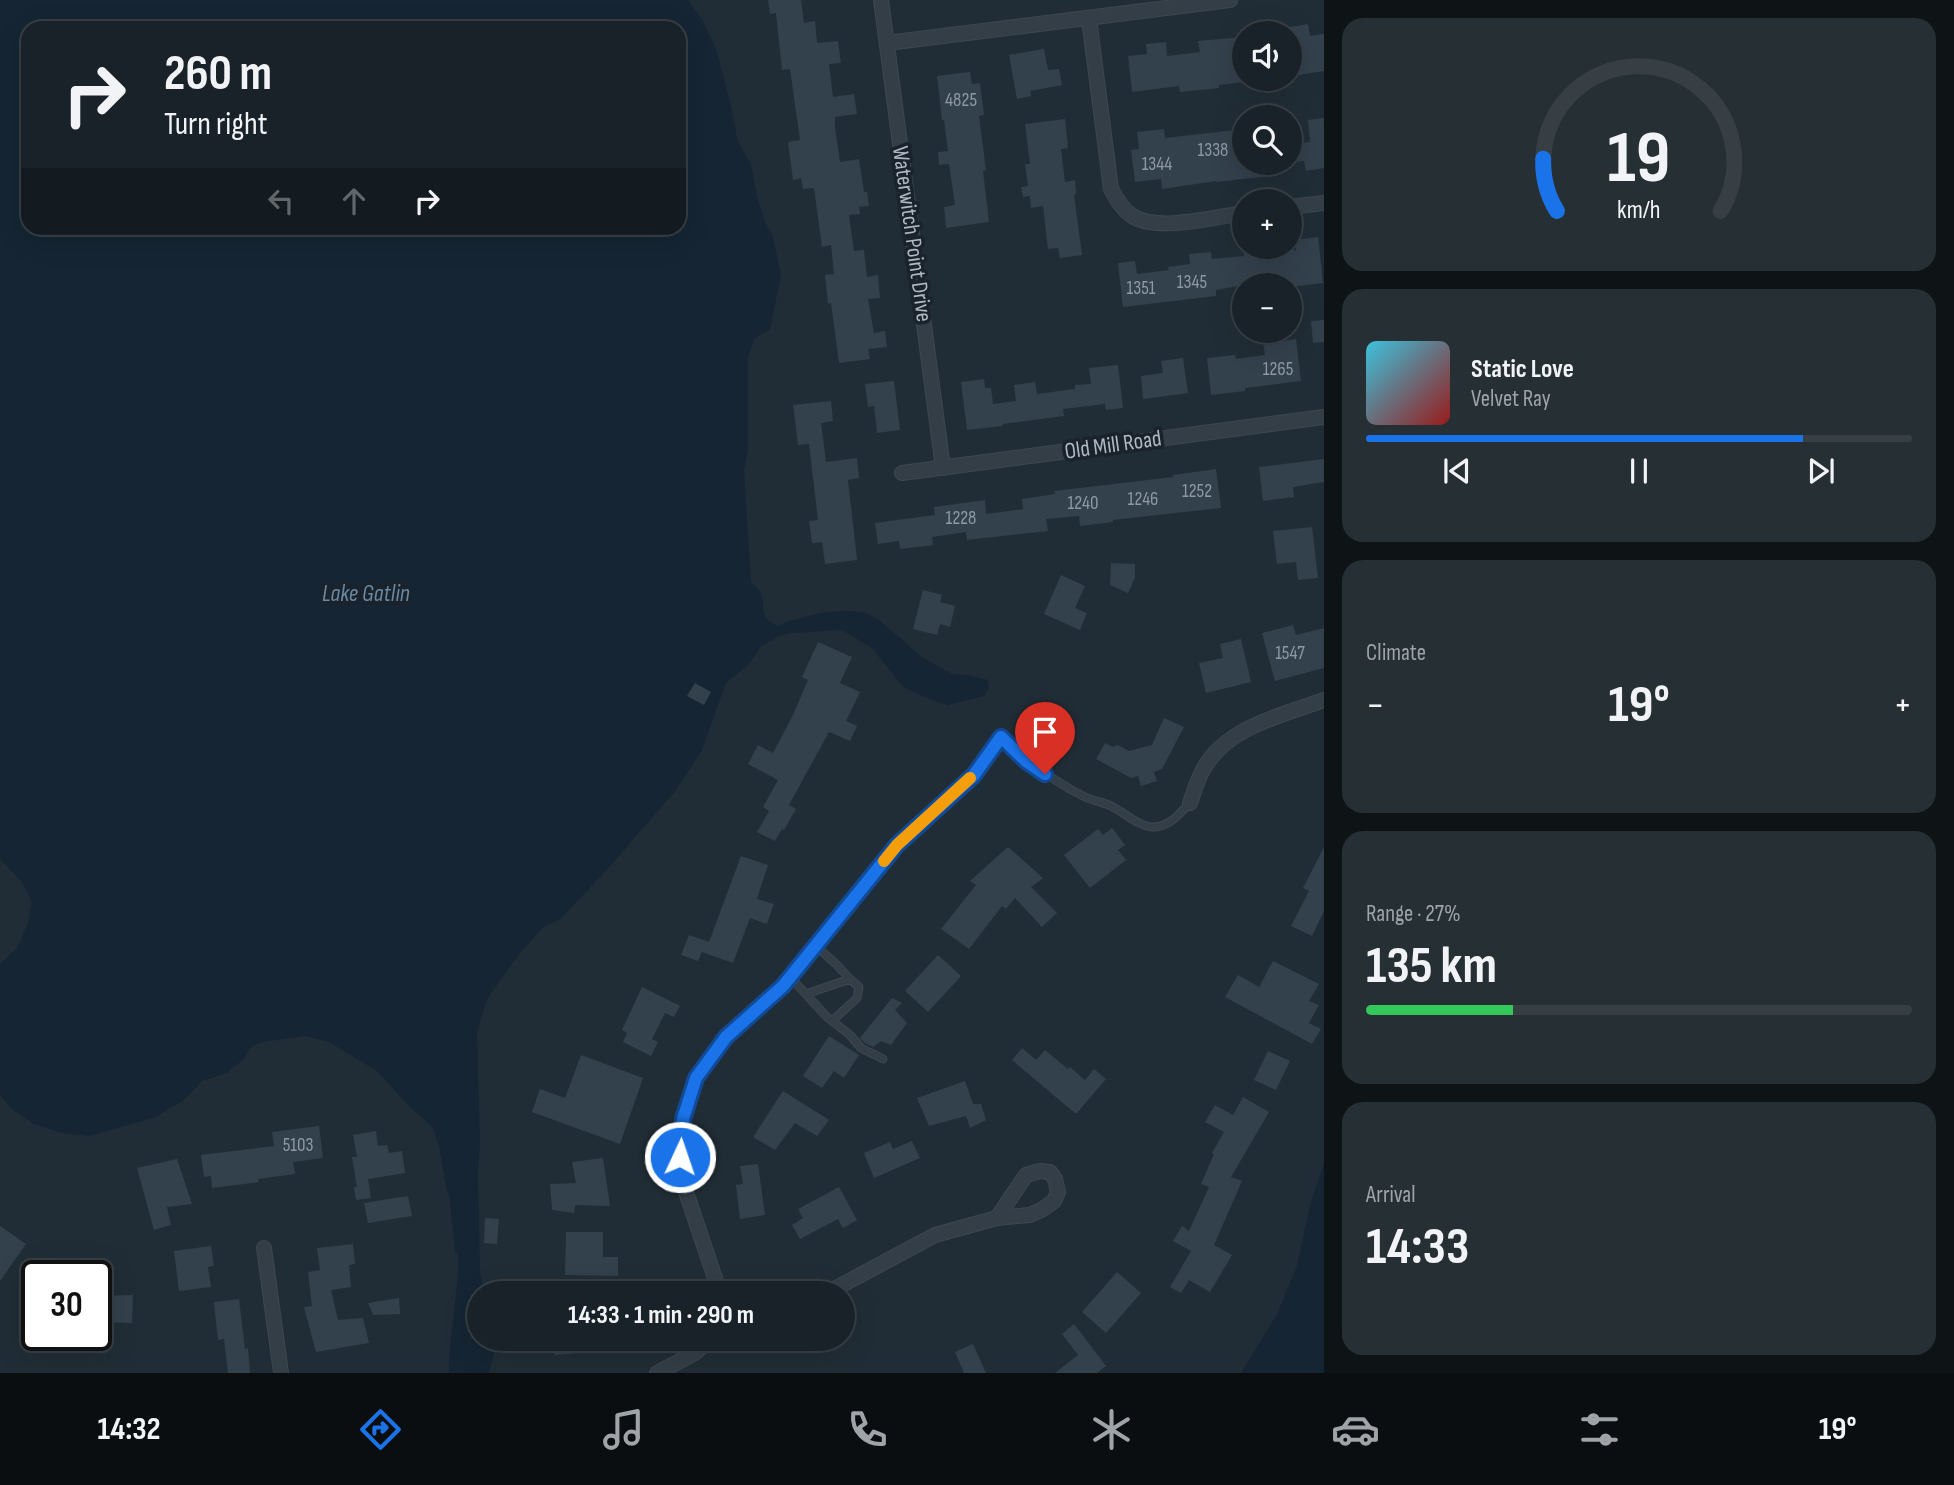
<!DOCTYPE html>
<html lang="en">
<head>
<meta charset="utf-8">
<style>
	body { margin:0; font-family:"Sofia Sans Condensed",sans-serif; background:#262f34; color:#f1f3f6; height:100vh; display:flex; flex-direction:column; font-size:26px; white-space:nowrap }
	* { box-sizing:border-box; margin:0 }
	p { font-size:23px; color:#9fa4a8 }
	.icon { flex:none; width:38px; height:38px; fill:none; stroke:currentColor; stroke-width:2; stroke-linecap:round; stroke-linejoin:round }
	.map { position:relative; flex:1; overflow:hidden }
	.panel { display:flex; flex-direction:column; gap:18px; padding:18px; background:#0e1316; width:630px }
	.panel>* { flex:none }
	.hud { position:absolute; left:21px; top:21px; width:665px; height:214px; border-radius:21px; box-shadow:0 7px 28px #0002,0 0 0 2px #373f45; background:#192228; color:#f1f3f6; overflow:hidden }
	.controls { position:absolute; left:1232px; top:21px; display:grid; gap:14px }
	.controls a { display:grid; place-items:center; width:70px; height:70px; border-radius:50%; background:#192228; box-shadow:0 7px 28px #0002,0 0 0 2px #373f45; font-size:35px }
	.speed { position:absolute; left:21px; top:1260px; display:flex; gap:14px; font-size:35px; font-weight:700; text-align:center }
	.speed>* { display:grid; place-content:center; width:91px; height:91px; border-radius:50%; background:#192228; box-shadow:0 7px 28px #0002,0 0 0 2px #373f45; line-height:1 }
	.speed .limit { border:4px solid #111; border-radius:10px; background:#fff; color:#111 }
	.pin { position:absolute; display:grid; place-items:center; width:60px; height:60px; color:#fff; margin:-72px -30px; border-radius:50% 50% 50% 0; rotate:-45deg; box-shadow:0 0 7px #0007 }
	.pin .icon { rotate:45deg }
	.me { position:absolute; width:77px; margin:-38px; rotate:3deg; stroke-linejoin:round; filter:drop-shadow(0 0 5px #0008) }
	.turn { display:flex; align-items:center; gap:24px; height:147px; padding:0 28px; font-size:32px }
	.turn .icon { width:91px; height:91px; stroke-width:2.5 }
	.turn b { display:block; font-size:49px; line-height:60px }
	.lanes { display:flex; align-items:center; height:66px; padding:0 28px; background:#0003; justify-content:center; gap:35px; direction:ltr }
	.lanes .off { opacity:.35 }
	.big { font-size:52px; font-weight:700; line-height:1.1 }
	.panel .widget { flex:1; display:flex; flex-direction:column; justify-content:center; gap:10px; min-width:0; padding:0 24px; border-radius:21px; background:#262f34 }
	.panel .dial { align-items:center; gap:0 }
	.dial svg { height:182px; overflow:visible; fill:none; stroke:#373f45; stroke-width:7; stroke-linecap:round; text-anchor:middle }
	.dial text { fill:#f1f3f6; stroke:none }
	.song { display:flex; align-items:center; gap:21px }
	.cover { width:84px; height:84px; border-radius:10px; background:linear-gradient(135deg,hsl(190 70% 55%),hsl(0 70% 35%)) }
	.played { height:7px; border-radius:4px; background:linear-gradient(90deg,#1a73e8 80%,#373f45 80%) }
	.keys { display:flex; justify-content:space-around; direction:ltr }
	.heat { display:flex; justify-content:space-between; align-items:center; font-size:38px; direction:ltr }
	.charge { height:10px; border-radius:5px; background:linear-gradient(90deg,#34c759 27%,#373f45 0) }
	.trip { position:absolute; left:467px; top:1281px; width:388px; height:70px; border-radius:35px; background:#192228; box-shadow:0 7px 28px #0002,0 0 0 2px #373f45; font-weight:700; line-height:70px; text-align:center }
	.tabs { display:flex; height:112px; justify-content:space-around; align-items:center; background:#0a0e10; color:#9fa4a8 }
	.tabs .icon { width:49px; height:49px }
	.tabs .active { color:#1a73e8 }
	.tabs b { font-size:32px; color:#f1f3f6 }
	main { display:flex; flex:1; min-height:0 }
	.map>svg:first-child { display:block }
	.water { fill:#152533; fill-rule:evenodd }
	.lines { fill:none; stroke-linecap:round; stroke-linejoin:round }
	.canal { stroke:#152533; stroke-width:14 }
	.building { fill:#33414d }
	.service-casing { stroke:#3e4751; stroke-width:9 }
	.minor-casing { stroke:#3e4751; stroke-width:16 }
	.service { stroke:#343e47; stroke-width:7 }
	.minor { stroke:#343e47; stroke-width:14 }
	.route-casing { stroke:#114b97; stroke-width:18 }
	.route { stroke:#1a73e8; stroke-width:12 }
	.slow { stroke:#f59e0b; stroke-width:12 }
	.labels { text-anchor:middle; dominant-baseline:central; stroke-width:7; stroke-linejoin:round; paint-order:stroke }
	.number-label { font-size:19px; fill:#8e99a4 }
	.street-label { font-size:23px; fill:#afb9c4; stroke:#1a232b }
	.water-label { font-size:24px; font-style:italic; fill:#6988a2; stroke:#1a232b }
</style>
</head>
<body>
<main>
<div class="map">
<svg width="1324" height="1373" viewBox="0 0 1324 1373">
	<rect width="100%" height="100%" fill="#212d36"/>
	<g class="water">
		<path d="M0,0H688L702,19L716,49L732,109L737,139L751,165L758,200L765,222L772,234L781,275L770,329L754,339L748,357V450L744,471L751,582C756,587 761,591 762,597C766,615 759,617 778,626L789,621L820,613L842,611L863,612L878,619L922,657L952,674L967,675L988,680L989,687L984,696L948,705L931,700L903,687L872,648L842,630L791,633L779,636L761,647L748,665L726,683L702,750L676,790L606,871L560,919L542,928L516,958L487,999L477,1032L480,1142L478,1176L480,1272L484,1293H480V1339H491L494,1354L489,1373H449V1358L457,1285L460,1225L447,1191L439,1147L433,1127L410,1107L377,1071L329,1042L305,1036L263,1042L252,1046L243,1060L226,1073L202,1081L184,1100L154,1118L89,1136L62,1133L34,1124L12,1109L0,1095V964L17,948L28,923L32,902L22,882L0,859ZM28,28H679V228H28Z"/>
		<path d="M1324,1163V1373H1241L1276,1316L1297,1266L1309,1209Z"/>
	</g>
	<g class="lines">
		<path class="canal" d="M457,1203L462,1249"/>
	</g>
	<g class="building">
		<path d="M768,0H801L804,23L815,21L817,43L838,41L841,63L829,64L833,97L854,94L857,114L835,117V128L840,162L859,159L864,192H867L869,206L859,207L860,214L849,215L854,251L864,250L867,277L878,275L880,298L868,299L874,333L885,331L887,347L868,349L870,359L839,363L831,303L828,304L825,275L834,274L831,245L822,247L814,188L803,189L801,178L793,180L788,142L800,140L790,69L782,70L776,13L770,14Z"/>
		<path d="M1308,24L1310,36L1324,34V71L1293,76L1290,54V27Z"/>
		<path d="M1244,37V82L1219,85V88L1180,92L1179,86L1132,92L1128,56L1147,54L1146,44L1166,42L1167,56L1200,52L1198,41Z"/>
		<path d="M1044,49L1048,70L1059,69L1062,85L1030,91L1031,96L1017,99L1009,55Z"/>
		<path d="M970,72L972,84L980,83L984,115L979,116L986,170L983,171L989,222L946,228L944,207L955,205L949,164L939,165L938,152L948,151L944,120H942L937,76Z"/>
		<path d="M1324,118V168L1306,171L1304,161L1290,162V144L1310,142L1308,120Z"/>
		<path d="M1065,119L1068,148L1061,149L1065,182L1075,180L1076,194L1074,195L1082,255L1060,258L1058,248L1048,249L1043,206L1031,208L1030,196L1023,197L1021,187L1028,186L1025,164H1030L1025,124Z"/>
		<path d="M1164,129L1165,138L1244,129V163H1269L1270,176L1216,182V181L1162,189L1161,179L1135,182L1131,150L1139,149L1137,132Z"/>
		<path d="M1318,237L1323,283L1290,287V285H1244L1216,290V296L1123,307L1118,263L1135,261L1137,274L1169,270L1168,267L1190,264L1189,254L1211,252L1212,259L1244,256L1243,247H1265L1266,254L1296,250L1295,240Z"/>
		<path d="M1324,320V342L1313,343L1311,321Z"/>
		<path d="M1296,339L1301,381L1245,388V391L1211,395L1207,358L1235,355L1236,359L1265,355L1263,343Z"/>
		<path d="M1183,358L1188,393L1143,399L1141,376L1163,373L1161,361Z"/>
		<path d="M1118,365L1123,408L1106,410L1105,404L1063,409L1064,416L1002,424L1003,426L967,430L961,382L984,379L985,388H991L993,404L1016,401L1014,385L1035,382L1037,394L1075,389V385L1091,384L1089,368Z"/>
		<path d="M894,381L900,430L877,433L874,406L868,407L865,384Z"/>
		<path d="M831,401L833,421L821,423L826,462L857,458L859,478L848,480L857,560L825,564L822,542L812,543L809,521L818,520L809,444L798,445L793,405Z"/>
		<path d="M1324,459V482L1293,487L1294,497L1263,501L1259,467Z"/>
		<path d="M1216,469L1221,508L1113,520V522L1080,526L1079,516L1046,519L1048,531L967,540L966,532L932,537L933,545L900,549L899,541L878,544L875,523L935,515L934,507L985,500L986,514L1023,509L1022,499L1055,494L1054,491L1173,477V475Z"/>
		<path d="M1312,527L1318,578L1298,580L1296,562L1277,564L1273,531Z"/>
		<path d="M1111,563L1135,564V578L1128,593L1110,585Z"/>
		<path d="M1061,575L1085,586L1075,608L1087,613L1080,630L1044,614Z"/>
		<path d="M923,590L942,595L940,602L955,606L950,627L940,624L937,635L913,629Z"/>
		<path d="M1293,625L1296,635L1324,628V668L1275,681L1262,633Z"/>
		<path d="M1241,639L1251,682L1206,693L1199,663L1223,658L1220,644Z"/>
		<path d="M818,642L852,657L840,683L860,692L846,721L857,726L850,741L829,732L789,805L796,809L784,830L782,829L775,841L757,832L769,811L763,807L778,780L748,764L758,745L773,753L793,715L808,680L802,677Z"/>
		<path d="M695,683L711,692L704,705L687,696Z"/>
		<path d="M1164,718L1184,727L1162,769L1154,772L1157,781L1141,786L1138,776L1131,778L1096,759L1105,743L1113,747L1118,745L1129,751L1152,745Z"/>
		<path d="M1112,828L1125,845L1118,850L1126,860L1090,888L1064,855L1098,829L1103,835Z"/>
		<path d="M1008,847L1043,878L1031,887L1057,913L1042,927L1015,898L1006,909L1002,906L969,949L941,929L976,885L970,881Z"/>
		<path d="M1324,847V911L1312,936L1291,926L1309,891L1303,888Z"/>
		<path d="M741,856L768,865L757,899L774,904L767,924L750,918L733,963L702,952L698,961L681,955L689,935L709,942Z"/>
		<path d="M938,955L961,976L928,1012L905,991Z"/>
		<path d="M1273,961L1319,984L1309,1001L1319,1005L1309,1023L1321,1029L1312,1044L1225,997L1238,975L1259,987Z"/>
		<path d="M642,987L680,1006L674,1017L665,1013L652,1039L658,1042L651,1056L623,1042L627,1033L622,1030Z"/>
		<path d="M892,998L902,1003L895,1010L907,1023L891,1045L881,1041L873,1047L865,1043L860,1038Z"/>
		<path d="M829,1036L859,1055L844,1078L834,1071L822,1088L803,1076Z"/>
		<path d="M1022,1048L1036,1060L1045,1050L1068,1069L1070,1067L1085,1080L1094,1069L1106,1079L1076,1114L1012,1060Z"/>
		<path d="M1268,1051L1290,1061L1276,1090L1254,1080Z"/>
		<path d="M581,1055L643,1078L620,1144L532,1112L540,1089L565,1098Z"/>
		<path d="M965,1081L973,1104H981L986,1120L970,1128L966,1116L929,1126L917,1098Z"/>
		<path d="M783,1091L829,1120L817,1136L795,1123L775,1150L753,1137Z"/>
		<path d="M1243,1097L1269,1112L1231,1177L1242,1181L1214,1245L1232,1255L1210,1292L1189,1280L1181,1293L1170,1287L1191,1251L1173,1241L1182,1226L1189,1231L1209,1187L1201,1184L1214,1154L1212,1153L1224,1132L1205,1122L1215,1105L1233,1115Z"/>
		<path d="M319,1126L323,1158L293,1162L295,1174L258,1179L259,1182L212,1188L211,1176L204,1177L201,1155L274,1146L272,1132Z"/>
		<path d="M376,1131L378,1146L387,1145L389,1153L402,1151L405,1173L368,1179L371,1198L356,1200L354,1187H357L352,1157H357L353,1135Z"/>
		<path d="M912,1141L920,1158L874,1178L864,1153L890,1142L893,1149Z"/>
		<path d="M603,1158L610,1206L575,1205L574,1213L552,1210L550,1184L576,1183L572,1162Z"/>
		<path d="M177,1159L192,1204L167,1207L171,1225L154,1230L137,1168Z"/>
		<path d="M758,1164L765,1215L740,1219L736,1185L743,1184L740,1166Z"/>
		<path d="M839,1187L857,1220L843,1228L838,1219L800,1239L792,1225L803,1218L798,1209Z"/>
		<path d="M408,1196L412,1216L368,1223L364,1203Z"/>
		<path d="M485,1218L499,1219L497,1244L484,1243Z"/>
		<path d="M0,1226L26,1244L0,1281Z"/>
		<path d="M566,1232H603V1257H618V1276L565,1275Z"/>
		<path d="M353,1244L355,1264L349,1265L351,1287L331,1290L338,1320L363,1318L369,1343L316,1352L304,1307L312,1306L308,1272L320,1270L317,1248Z"/>
		<path d="M211,1246L214,1266L208,1267L211,1287L179,1291L174,1251Z"/>
		<path d="M1117,1272L1141,1293L1106,1333L1082,1312Z"/>
		<path d="M133,1295L132,1323L96,1322V1296Z"/>
		<path d="M399,1298L400,1314L373,1315L368,1303Z"/>
		<path d="M239,1299L245,1349L248,1348L250,1373H228L224,1339L218,1340L214,1302Z"/>
		<path d="M1074,1324L1106,1366L1097,1373H1055L1078,1355L1062,1334Z"/>
		<path d="M553,1339H610V1350L555,1355Z"/>
		<path d="M973,1344L986,1373H964L955,1352Z"/>
	</g>
	<g class="lines">
		<defs>
			<g id="service">
				<path d="M1001,737C1027,761 1054,782 1085,797C1094,801 1103,802 1111,806C1124,812 1140,828 1155,827C1170,826 1180,813 1190,803"/>
				<path d="M816,946L836,964L851,980"/>
				<path d="M790,977L827,1017L850,1035L861,1048L883,1059"/>
				<path d="M806,994L844,981L851,980L859,987L857,998L832,1021"/>
			</g>
			<g id="minor">
				<path d="M881,0L943,468"/>
				<path d="M1089,19L1111,189C1116,198 1122,209 1131,215C1155,233 1215,217 1244,213"/>
				<path d="M887,43L1230,0"/>
				<path d="M1290,207L1324,203"/>
				<path d="M902,473L1324,417"/>
				<path d="M1190,803C1194,791 1198,778 1204,768C1227,727 1283,715 1324,700"/>
				<path d="M264,1248L281,1373"/>
				<path d="M720,1293L682,1180L679,1148L683,1119L696,1078L725,1037L783,986L897,845L974,775L1001,737"/>
				<path d="M827,1293L935,1235L997,1218L1030,1215L1043,1209L1054,1201L1058,1192L1055,1179L1050,1172L1040,1171L1026,1175L997,1218"/>
				<path d="M657,1373L693,1354L711,1339"/>
			</g>
		</defs>
		<use href="#service" class="service-casing"/>
		<use href="#minor" class="minor-casing"/>
		<use href="#service" class="service"/>
		<use href="#minor" class="minor"/>
	</g>
	<g class="lines">
		<defs>
			<path id="route" d="M680,1157L683,1119L696,1078L726,1037L783,986L897,845L974,775L1001,737L1026,761L1045,774"/>
		</defs>
		<use href="#route" class="route-casing"/>
		<use href="#route" class="route"/>
		<path class="slow" d="M884,861L897,845L970,778"/>
	</g>
	<g class="labels">
		<g class="number-label">
			<text x="961" y="100">4825</text>
			<text x="1213" y="150">1338</text>
			<text x="1157" y="164">1344</text>
			<text x="1192" y="282">1345</text>
			<text x="1141" y="288">1351</text>
			<text x="1278" y="369">1265</text>
			<text x="1197" y="491">1252</text>
			<text x="1143" y="499">1246</text>
			<text x="1083" y="503">1240</text>
			<text x="961" y="518">1228</text>
			<text x="1290" y="653">1547</text>
			<text x="298" y="1145">5103</text>
		</g>
		<g class="street-label">
			<text transform="translate(912 234) rotate(82)">Waterwitch Point Drive</text>
			<text transform="translate(1113 445) rotate(-8)">Old Mill Road</text>
		</g>
		<g class="water-label">
			<text x="366" y="593">Lake Gatlin</text>
		</g>
	</g>
</svg>
<div class="controls">
<a><svg class="icon" aria-label="sound" viewBox="0 0 24 24"><path d="M4 9h4l5-4v14l-5-4H4zM17 9q2 3 0 6"/></svg></a>
<a><svg class="icon" aria-label="search" viewBox="0 0 24 24"><circle cx="10" cy="10" r="6"/><path d="M15 15l6 6"/></svg></a>
<a>+</a>
<a>−</a>
</div>
<div class="speed"><div class="limit">30</div></div>
<div class="pin" style="left:1045px;top:774px;background:#d93025"><svg class="icon" aria-label="arrive" viewBox="0 0 24 24"><path d="M6 21V4h12l-3 4 3 4H6"/></svg></div>
<svg class="me" style="left:680px;top:1157px" viewBox="-20 -20 40 40"><circle r="17" fill="#1a73e8" stroke="#fff" stroke-width="3"/><path d="M0-11L8 9 0 5-8 9z" fill="#fff"/></svg>
<div class="trip">14:33 · 1 min · 290 m</div>
<div class="hud">
<div class="turn"><svg class="icon" aria-label="right" viewBox="0 0 24 24"><path d="M7 20v-9h11M14 6l5 5-5 5"/></svg><div><b>260 m</b>Turn right</div></div>
<div class="lanes"><svg class="icon off" aria-label="left" viewBox="0 0 24 24"><path d="M17 20v-9H6M10 6l-5 5 5 5"/></svg><svg class="icon off" aria-label="ahead" viewBox="0 0 24 24"><path d="M12 20V5M6 11l6-6 6 6"/></svg><svg class="icon" aria-label="right" viewBox="0 0 24 24"><path d="M7 20v-9h11M14 6l5 5-5 5"/></svg></div>
</div>
</div>
<section class="panel">
<div class="widget dial"><svg viewBox="0 0 100 80">
<path d="M14 69A42 42 0 1 1 86 69"/>
<path d="M14 69A42 42 0 0 1 8 46" stroke="#1a73e8"/>
<text x="50" y="56" font-size="32" font-weight="700">19</text>
<text x="50" y="72" font-size="11">km/h</text>
</svg></div>
<div class="widget">
<div class="song"><i class="cover"></i><div><b>Static Love</b><p>Velvet Ray</p></div></div>
<div class="played"></div>
<div class="keys"><svg class="icon" aria-label="previous" viewBox="0 0 24 24"><path d="M18 5L8 12l10 7zM5 5v14"/></svg><svg class="icon" aria-label="pause" viewBox="0 0 24 24"><path d="M8 5v14M16 5v14"/></svg><svg class="icon" aria-label="next" viewBox="0 0 24 24"><path d="M6 5l10 7-10 7zM19 5v14"/></svg></div>
</div>
<div class="widget"><p>Climate</p>
<div class="heat"><a>−</a><b class="big">19°</b><a>+</a></div>
</div>
<div class="widget"><p>Range · 27%</p><b class="big">135 km</b><div class="charge"></div></div>
<div class="widget"><p>Arrival</p><b class="big">14:33</b></div>
</section>
</main>
<nav class="tabs">
<b>14:32</b>
<svg class="icon active" aria-label="directions" viewBox="0 0 24 24"><path d="M12 3l9 9-9 9-9-9zM9 14v-3h6M13 9l2 2-2 2"/></svg>
<svg class="icon" aria-label="music" viewBox="0 0 24 24"><path d="M9 18V5l10-2v13"/><circle cx="6" cy="18" r="3"/><circle cx="16" cy="16" r="3"/></svg>
<svg class="icon" aria-label="phone" viewBox="0 0 24 24"><path d="M5 4h4l2 5-3 2q2 4 5 5l2-3 5 2v4C11 20 4 13 5 4z"/></svg>
<svg class="icon" aria-label="climate" viewBox="0 0 24 24"><path d="M12 3v18M4 7l16 10M4 17L20 7"/></svg>
<svg class="icon" aria-label="car" viewBox="0 0 24 24"><path d="M5 17H2v-5l4-1 3-4h7l3 4 3 1v5h-3M9 17h6M6 11h13"/><circle cx="7" cy="17" r="2"/><circle cx="17" cy="17" r="2"/></svg>
<svg class="icon" aria-label="filters" viewBox="0 0 24 24"><path d="M4 7h16M4 17h16"/><circle cx="9" cy="7" r="2"/><circle cx="15" cy="17" r="2"/></svg>
<b>19°</b>
</nav>
</body>
</html>
